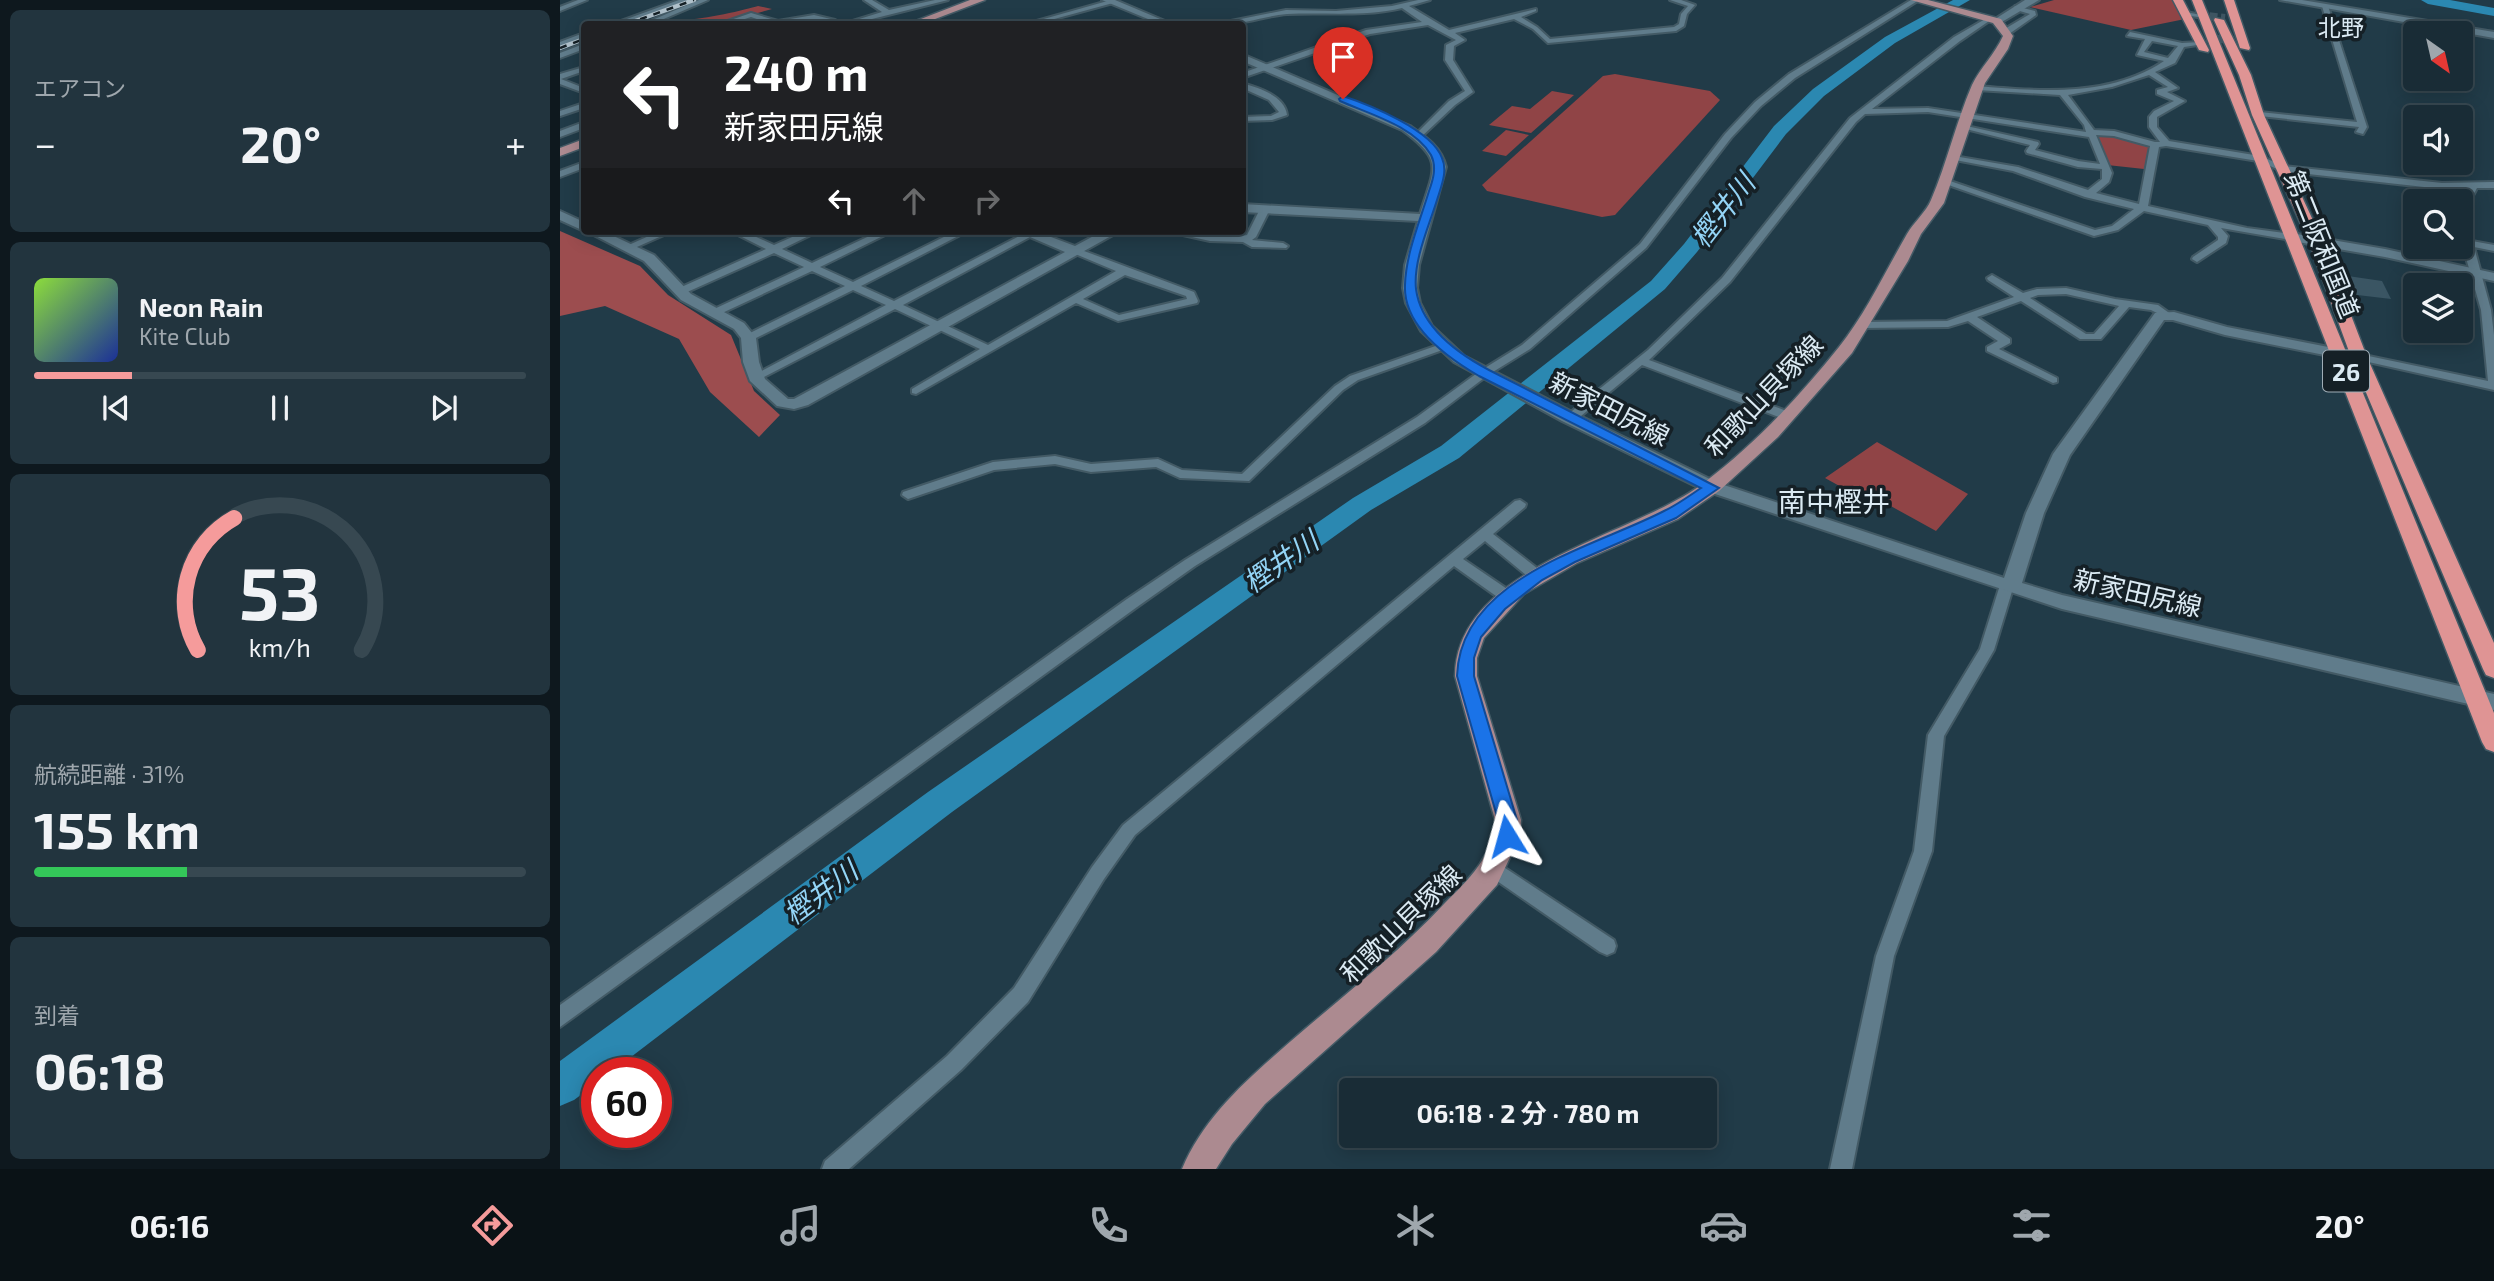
<!DOCTYPE html>
<html lang="ja">
<head>
<meta charset="utf-8">
<style>
	body { margin:0; font-family:"Exo 2","Noto Sans JP",sans-serif; background:#22343e; color:#f1f3f6; height:100vh; display:flex; flex-direction:column; font-size:26px; white-space:nowrap }
	* { box-sizing:border-box; margin:0 }
	p { font-size:23px; color:#9fa7ad }
	.icon { flex:none; width:38px; height:38px; fill:none; stroke:currentColor; stroke-width:2; stroke-linecap:round; stroke-linejoin:round }
	.map { position:relative; flex:1; overflow:hidden }
	.sheet { display:flex; flex-direction:column; gap:10px; padding:10px; background:#0e181e; width:560px }
	.sheet>* { flex:none }
	.top-card { position:absolute; left:21px; top:21px; width:665px; height:214px; border-radius:7px; box-shadow:0 4px 18px #0003,0 0 0 2px #374851; background:#202124; color:#fff; overflow:hidden }
	.needle { width:46px; rotate:146deg }
	.controls { position:absolute; left:1843px; top:21px; display:grid; gap:14px }
	.controls a { display:grid; place-items:center; width:70px; height:70px; border-radius:7px; background:#192c36; box-shadow:0 4px 18px #0003,0 0 0 2px #374851; font-size:35px }
	.speed { position:absolute; left:21px; top:1057px; display:flex; gap:14px; font-size:35px; font-weight:700; text-align:center }
	.speed>* { display:grid; place-content:center; width:91px; height:91px; border-radius:50%; background:#192c36; box-shadow:0 4px 18px #0003,0 0 0 2px #374851; line-height:1 }
	.speed .limit { border:10px solid #d22; background:#fff; color:#111 }
	.pin { position:absolute; display:grid; place-items:center; width:60px; height:60px; color:#fff; margin:-72px -30px; border-radius:50% 50% 50% 0; rotate:-45deg; box-shadow:0 0 7px #0007 }
	.pin .icon { rotate:45deg }
	.me { position:absolute; width:77px; margin:-38px; rotate:352deg; stroke-linejoin:round; filter:drop-shadow(0 0 5px #0008) }
	.turn { display:flex; align-items:center; gap:24px; height:147px; padding:0 28px; font-size:32px }
	.turn .icon { width:91px; height:91px; stroke-width:2.5 }
	.turn b { display:block; font-size:49px; line-height:60px }
	.lanes { display:flex; align-items:center; height:66px; padding:0 28px; background:#0003; justify-content:center; gap:35px; direction:ltr }
	.lanes .off { opacity:.35 }
	.big { font-size:52px; font-weight:700; line-height:1.1 }
	.sheet .card { flex:1; display:flex; flex-direction:column; justify-content:center; gap:10px; min-width:0; padding:0 24px; border-radius:10px; background:#22343e }
	.sheet .dial { align-items:center; gap:0 }
	.dial svg { height:182px; overflow:visible; fill:none; stroke:#374851; stroke-width:7; stroke-linecap:round; text-anchor:middle }
	.dial text { fill:#f1f3f6; stroke:none }
	.song { display:flex; align-items:center; gap:21px }
	.cover { width:84px; height:84px; border-radius:10px; background:linear-gradient(135deg,hsl(90 70% 55%),hsl(230 70% 35%)) }
	.played { height:7px; border-radius:4px; background:linear-gradient(90deg,#f59b9b 20%,#374851 20%) }
	.keys { display:flex; justify-content:space-around; direction:ltr }
	.heat { display:flex; justify-content:space-between; align-items:center; font-size:38px; direction:ltr }
	.charge { height:10px; border-radius:5px; background:linear-gradient(90deg,#34c759 31%,#374851 0) }
	.trip { position:absolute; left:779px; top:1078px; width:378px; height:70px; border-radius:7px; background:#192c36; box-shadow:0 4px 18px #0003,0 0 0 2px #374851; font-weight:700; line-height:70px; text-align:center }
	.tabs { display:flex; height:112px; justify-content:space-around; align-items:center; background:#0a1216; color:#9fa7ad }
	.tabs .icon { width:49px; height:49px }
	.tabs .current { color:#f59b9b }
	.tabs b { font-size:32px; color:#f1f3f6 }
	main { display:flex; flex:1; min-height:0 }
	.map>svg:first-child { display:block }
	.green { fill:#904446 }
	.forest { fill:#9c4d4f }
	.lines { fill:none; stroke-linecap:round; stroke-linejoin:round }
	.river { fill:#2b88b1; fill-rule:evenodd }
	.building { fill:#3a5563 }
	.street-tunnel { stroke:#3d5562; stroke-width:8; stroke-dasharray:8 3.5; stroke-linecap:butt }
	.street-casing { stroke:#435a65; stroke-width:4 }
	.secondary-casing { stroke:#435a65; stroke-width:4 }
	.primary-casing { stroke:#435a65; stroke-width:3 }
	.highway-casing { stroke:#435a65; stroke-width:3 }
	.street { fill:#607c8b; fill-rule:evenodd }
	.secondary { fill:#607c8b; fill-rule:evenodd }
	.primary { fill:#ac8a90; fill-rule:evenodd }
	.highway { fill:#df9494; fill-rule:evenodd }
	.rail-casing { stroke:#b0c1cb; stroke-width:4.5 }
	.rail { stroke:#152026; stroke-width:2.5; stroke-dasharray:7; stroke-linecap:butt }
	.route { fill:#1a73e8; stroke:#114b97; stroke-width:2 }
	.labels { text-anchor:middle; dominant-baseline:central; stroke-width:7; stroke-linejoin:round; paint-order:stroke }
	.far-neighbourhood-label { font-size:23px; fill:#dbeaf3; stroke:#152026 }
	.shield { fill:#152026; stroke:#a0adb6; stroke-width:2 }
	.shield-label { font-size:24px; font-weight:bold; fill:#dbeaf3 }
	.street-label { font-size:26px; fill:#dbeaf3; stroke:#152026 }
	.water-label { font-size:28px; font-style:italic; fill:#93d4f6; stroke:#152026 }
	.neighbourhood-label { font-size:28px; fill:#dbeaf3; stroke:#152026 }
</style>
</head>
<body>
<main>
<section class="sheet">
<div class="card"><p>エアコン</p>
<div class="heat"><a>−</a><b class="big">20°</b><a>+</a></div>
</div>
<div class="card">
<div class="song"><i class="cover"></i><div><b>Neon Rain</b><p>Kite Club</p></div></div>
<div class="played"></div>
<div class="keys"><svg class="icon" aria-label="previous" viewBox="0 0 24 24"><path d="M18 5L8 12l10 7zM5 5v14"/></svg><svg class="icon" aria-label="pause" viewBox="0 0 24 24"><path d="M8 5v14M16 5v14"/></svg><svg class="icon" aria-label="next" viewBox="0 0 24 24"><path d="M6 5l10 7-10 7zM19 5v14"/></svg></div>
</div>
<div class="card dial"><svg viewBox="0 0 100 80">
<path d="M14 69A42 42 0 1 1 86 69"/>
<path d="M14 69A42 42 0 0 1 30 11" stroke="#f59b9b"/>
<text x="50" y="56" font-size="32" font-weight="700">53</text>
<text x="50" y="72" font-size="11">km/h</text>
</svg></div>
<div class="card"><p>航続距離 · 31%</p><b class="big">155 km</b><div class="charge"></div></div>
<div class="card"><p>到着</p><b class="big">06:18</b></div>
</section>
<div class="map">
<svg width="1934" height="1169" viewBox="0 0 1934 1169">
	<rect width="100%" height="100%" fill="#213b48"/>
	<g class="green">
		<path d="M1494,0H1614L1625,19L1571,30L1470,7Z"/>
		<path d="M198,6L212,9L159,24H103L118,19C129,23 185,10 198,6Z"/>
		<path d="M1055,74L1150,91L1160,100L1055,215L1042,217L927,191L922,185L1043,76Z"/>
		<path d="M992,91L1014,95L971,133L929,125L952,106L970,109Z"/>
		<path d="M946,130L969,135L946,156L922,151Z"/>
		<path d="M1534,133L1556,135L1592,146L1584,169L1547,165Z"/>
		<path d="M1317,442L1408,494L1376,531L1318,499L1312,504L1265,478Z"/>
	</g>
	<path class="forest" d="M0,231L80,266L108,295L171,335L194,391L220,415L199,437L150,392L119,339L45,306L0,316Z"/>
	<g class="lines">
		<g class="river">
			<path d="M1393,0H1410L1335,43L1264,96L1226,134L1137,252L1105,289L899,458L811,510L392,812L50,1073H37V1083L14,1100L0,1106V1061L368,792L793,498L881,446L1091,281L1124,244L1214,126L1253,89L1325,37Z"/>
			<path d="M1861,0H1890L1934,8V16L1868,4Z"/>
		</g>
	</g>
	<path class="building" d="M1781,275L1822,281L1831,299L1789,294Z"/>
	<g class="lines">
		<g class="street-tunnel">
			<path d="M1638,15L1665,18"/>
			<path d="M1646,38L1674,40"/>
		</g>
		<defs>
			<g id="street">
				<path d="M18,0H27L0,11V7Z"/>
				<path d="M119,0H128L62,24H53Z"/>
				<path d="M139,0H148L92,24H83Z"/>
				<path d="M304,0H312L329,10L375,0H388L292,24H283L322,12Z"/>
				<path d="M551,0L553,3L476,24H466Z"/>
				<path d="M858,0H870L849,6L889,30L976,9V11L961,17L977,27L990,39L1114,27L1119,24L1121,14L1128,6L1110,0H1121L1135,5L1127,14L1124,26L1116,31L988,43L973,29L954,19L895,33L905,40L894,46L893,60L913,92L895,105L859,139L856,138V134L889,101L905,91L885,60L886,45L896,40L868,25L810,34L682,78V73L806,30L862,22L842,8C804,17 765,12 727,14C703,16 680,26 656,24L726,10L776,11L832,6Z"/>
				<path d="M1351,0H1359L1235,78L1201,106L1171,138L1086,248L970,349L928,375L865,423L635,566L577,607L0,1027V1005L567,599L625,560L857,417L920,371L962,345L1080,244L1165,134L1195,102L1229,74Z"/>
				<path d="M1765,4L1768,6L1807,127L1803,134L1796,132L1799,127L1700,116L1696,114L1700,112L1797,122L1762,6Z"/>
				<path d="M1455,6L1475,11L1476,15L1449,34H1443V30L1470,14L1453,9Z"/>
				<path d="M1626,12L1641,15L1638,17L1624,15Z"/>
				<path d="M191,13L218,21L254,15L275,20L268,24H260L264,21L254,19L211,24L191,17L169,24H159Z"/>
				<path d="M595,18L597,21L576,24L578,23Z"/>
				<path d="M1427,18L1432,19L1400,41L1312,109L1368,108L1526,132L1524,125L1500,95L1417,90L1413,88L1417,86C1479,91 1549,98 1604,61L1577,55L1585,39L1567,36L1570,32L1622,43L1640,42L1644,44L1624,47L1615,63L1595,72L1618,88L1607,92L1625,101L1597,117V127L1609,141L1700,156L1724,166L1882,183L1934,182V188H1917L1910,201L1900,205V201H1896L1903,197L1908,188L1882,189L1722,171L1698,161L1606,146L1599,147L1588,206L1687,228L1731,234L1736,237L1731,240L1661,228L1668,236L1666,243L1637,262L1632,259L1633,257L1658,240V237L1648,225L1584,211L1558,230L1534,236L1380,182L1387,180L1535,230L1552,226L1574,209L1525,197L1453,171L1390,159L1394,156L1458,167L1528,190L1542,179V169L1518,167L1467,153L1466,151L1470,145L1398,127L1402,125L1478,142L1479,144L1475,150L1518,161L1540,164L1529,137L1368,112L1305,114L1296,122L1170,282L1089,360L1232,413V419H1224L1082,365L1015,421H1007V415L1088,350L1162,278L1290,118L1394,37ZM1592,41L1618,46L1608,58L1584,52ZM1589,75L1608,87L1597,90V94L1614,101L1594,111L1589,117V127L1600,142H1595L1554,131L1534,130L1508,95L1552,87ZM1536,135L1554,136L1590,146L1579,204L1536,193L1549,182L1552,173Z"/>
				<path d="M21,34H24V38L0,46V42Z"/>
				<path d="M21,45H24V49L0,58V53Z"/>
				<path d="M24,67V71L1,79L24,88V93L0,84V74Z"/>
				<path d="M682,83C699,88 725,96 727,115L712,120L682,121V117L711,116L719,112L709,100L682,88Z"/>
				<path d="M21,104H24V108L0,116V111Z"/>
				<path d="M21,123H24V128L0,137V131Z"/>
				<path d="M24,162V168L0,177V171Z"/>
				<path d="M705,206L710,209L696,237L692,240L723,243L728,246L726,248L692,247L683,242L650,241L605,231C633,231 660,241 687,235L700,209Z"/>
				<path d="M1900,222L1905,225L1912,241L1934,245V251L1914,247L1931,310L1934,335V390L1795,359V355L1799,354L1928,381L1921,310L1900,237Z"/>
				<path d="M100,231H113L70,250L62,248Z"/>
				<path d="M170,231H183L214,245L246,231H259L222,249L252,263L320,231H333L260,267L293,282L396,231H408L301,286L334,301L469,231H481L343,305L428,345L556,271L513,253V249L516,248L634,292L638,301L637,303L558,321L516,303L356,394L352,393V389L420,349L335,309L196,381L192,380V376L326,305L293,290L192,340H184V336L285,286L252,271L160,314H152V310L244,267L214,253L125,293H117V289L206,249ZM565,275L626,296L627,299L559,315L523,299Z"/>
				<path d="M1432,275L1463,293L1477,289L1506,288L1555,299L1598,305L1612,315L1607,318L1591,310L1569,307L1541,339H1520L1461,301L1417,317L1450,339V343L1439,349L1497,378V382L1493,383L1427,351V347L1438,341L1408,321L1388,327L1302,328L1297,325L1302,322L1387,321L1454,297L1428,280L1427,278ZM1506,294L1555,305L1559,306L1534,334H1526L1470,298L1478,295Z"/>
				<path d="M884,343L888,344V348L798,380L783,390L689,481L620,478L596,467L531,472L495,464L434,470L348,499L342,495L343,492L433,462L495,456L531,464L598,459L622,470L682,474L775,386L790,376Z"/>
				<path d="M960,500L966,504L965,507L933,534L982,572L984,576L982,580H972L925,541L903,559L953,593L955,597L953,601H943L894,566L575,835L544,879L468,1002L401,1070L289,1169H262L265,1161L387,1056L454,988L532,867L563,825L955,501Z"/>
				<path d="M1447,580L1454,585L1434,650L1384,736L1372,851L1334,956L1292,1169H1270L1316,956L1354,851L1368,735L1420,649L1440,585Z"/>
				<path d="M933,860L1054,940L1056,946L1054,952L1047,955L1040,952L927,874L924,868L927,862Z"/>
			</g>
			<g id="secondary">
				<path d="M542,0H555L612,24H600Z"/>
				<path d="M1465,0H1479L1440,23L1432,21Z"/>
				<path d="M1720,0H1742L1934,32V38Z"/>
				<path d="M682,54L850,126C866,137 881,147 886,167L859,265L857,288L860,303L872,326L904,356L1014,413L1158,483L1444,578L1466,513L1493,454L1595,313L1614,312L1667,327L1804,354L1807,357L1804,360L1799,362L1665,335L1613,320H1604L1510,455L1484,513L1462,583L1502,595L1934,694V710L1502,609L1146,491L1002,421L894,362L861,331L846,303L843,288L845,265L858,221L682,212V204L860,214C874,168 885,161 842,130L682,61Z"/>
				<path d="M0,211L24,222V231L0,220Z"/>
				<path d="M26,231H43L94,255L131,294L184,323L196,338L199,362L205,379L228,399H234L505,252L456,231H475L515,246L543,231H560L248,405L234,409L217,406L190,381L183,362L181,338L174,329L121,300L84,261Z"/>
				<path d="M1731,233L1825,249L1934,273V281L1825,257L1726,240L1724,237Z"/>
			</g>
			<g id="primary">
				<path d="M410,0H425L362,24H348Z"/>
				<path d="M1351,0H1368L1441,19L1453,36L1448,49L1425,83L1384,203L1361,234L1348,261L1292,353L1218,437L1159,491L1118,519L1017,563L964,594L924,638L917,658V676L961,820L960,836L937,885L876,952L705,1104L672,1144L656,1169H622C646,1111 698,1070 745,1029C792,989 841,950 884,904C909,879 933,857 935,820L895,676C896,566 1074,537 1145,482C1194,445 1240,396 1279,347C1306,313 1325,272 1347,234C1354,222 1366,212 1371,200C1387,163 1396,122 1412,85C1420,68 1435,54 1443,36L1433,23Z"/>
				<path d="M24,139V147L0,156V148Z"/>
			</g>
			<g id="highway">
				<path d="M1613,0H1623L1649,50L1648,52L1639,50Z"/>
				<path d="M1632,0H1642L1934,713V752L1926,749L1922,742Z"/>
				<path d="M1664,0H1674L1690,48L1689,50L1680,48Z"/>
				<path d="M1655,18L1664,20L1691,75L1704,115L1763,242L1807,357L1934,643V678L1926,675L1923,669L1791,357L1749,242L1692,115L1679,75L1654,20Z"/>
			</g>
		</defs>
		<use href="#street" class="street-casing"/>
		<use href="#secondary" class="secondary-casing"/>
		<use href="#primary" class="primary-casing"/>
		<use href="#highway" class="highway-casing"/>
		<use href="#street" class="street"/>
		<use href="#secondary" class="secondary"/>
		<use href="#primary" class="primary"/>
		<use href="#highway" class="highway"/>
		<defs>
			<g id="rail">
				<path d="M67,24L134,0"/>
				<path d="M0,48L24,39"/>
			</g>
		</defs>
		<use href="#rail" class="rail-casing"/>
		<use href="#rail" class="rail"/>
	</g>
	<path class="route" d="M783,96C810,105 872,130 882,158C888,171 881,187 877,200C869,226 853,261 856,289C861,327 897,353 929,370L1159,488L1116,518L1015,562L982,580L945,609L921,637L914,658V676L957,820L953,842L947,844L940,842L937,836L938,820L897,676C900,577 1033,548 1104,511C1117,505 1129,496 1141,488L919,376C888,358 843,326 845,285C846,253 860,221 869,191C873,180 877,167 871,155C854,126 809,114 780,101L779,99Z"/>
	<g class="labels">
		<g class="far-neighbourhood-label">
			<text x="1781" y="27">北野</text>
		</g>
		<rect class="shield" x="1763" y="350.5" width="46" height="41" rx="5"/>
		<g class="shield-label">
			<text x="1786" y="371">26</text>
		</g>
		<g class="street-label">
			<text transform="translate(1763 244) rotate(68)">第二阪和国道</text>
			<text transform="translate(1203 395) rotate(-46)">和歌山貝塚線</text>
			<text transform="translate(1050 408) rotate(27)">新家田尻線</text>
			<text transform="translate(1578 592) rotate(13)">新家田尻線</text>
			<text transform="translate(840 923) rotate(-44)">和歌山貝塚線</text>
		</g>
		<g class="water-label">
			<text transform="translate(1162 210) rotate(-52)">樫井川</text>
			<text transform="translate(720 561) rotate(-35)">樫井川</text>
			<text transform="translate(260 892) rotate(-37)">樫井川</text>
		</g>
		<g class="neighbourhood-label">
			<text x="1274" y="501">南中樫井</text>
		</g>
	</g>
</svg>
<div class="controls">
<a><svg class="needle" viewBox="-14 -14 28 28"><path d="M0-13l5 13h-10z" fill="#e53935"/><path d="M0 13l5-13h-10z" fill="#9fa7ad"/></svg></a>
<a><svg class="icon" aria-label="sound" viewBox="0 0 24 24"><path d="M4 9h4l5-4v14l-5-4H4zM17 9q2 3 0 6"/></svg></a>
<a><svg class="icon" aria-label="search" viewBox="0 0 24 24"><circle cx="10" cy="10" r="6"/><path d="M15 15l6 6"/></svg></a>
<a><svg class="icon" aria-label="layers" viewBox="0 0 24 24"><path d="M12 4l9 5-9 5-9-5zM3 14l9 5 9-5"/></svg></a>
</div>
<div class="speed"><div class="limit">60</div></div>
<div class="pin" style="left:783px;top:99px;background:#d93025"><svg class="icon" aria-label="arrive" viewBox="0 0 24 24"><path d="M6 21V4h12l-3 4 3 4H6"/></svg></div>
<svg class="me" style="left:947px;top:836px" viewBox="-20 -20 40 40"><path d="M0-17L14 15 0 8-14 15z" fill="#1a73e8" stroke="#fff" stroke-width="4"/></svg>
<div class="trip">06:18 · 2 分 · 780 m</div>
<div class="top-card">
<div class="turn"><svg class="icon" aria-label="left" viewBox="0 0 24 24"><path d="M17 20v-9H6M10 6l-5 5 5 5"/></svg><div><b>240 m</b>新家田尻線</div></div>
<div class="lanes"><svg class="icon" aria-label="left" viewBox="0 0 24 24"><path d="M17 20v-9H6M10 6l-5 5 5 5"/></svg><svg class="icon off" aria-label="ahead" viewBox="0 0 24 24"><path d="M12 20V5M6 11l6-6 6 6"/></svg><svg class="icon off" aria-label="right" viewBox="0 0 24 24"><path d="M7 20v-9h11M14 6l5 5-5 5"/></svg></div>
</div>
</div>
</main>
<nav class="tabs">
<b>06:16</b>
<svg class="icon current" aria-label="directions" viewBox="0 0 24 24"><path d="M12 3l9 9-9 9-9-9zM9 14v-3h6M13 9l2 2-2 2"/></svg>
<svg class="icon" aria-label="music" viewBox="0 0 24 24"><path d="M9 18V5l10-2v13"/><circle cx="6" cy="18" r="3"/><circle cx="16" cy="16" r="3"/></svg>
<svg class="icon" aria-label="phone" viewBox="0 0 24 24"><path d="M5 4h4l2 5-3 2q2 4 5 5l2-3 5 2v4C11 20 4 13 5 4z"/></svg>
<svg class="icon" aria-label="climate" viewBox="0 0 24 24"><path d="M12 3v18M4 7l16 10M4 17L20 7"/></svg>
<svg class="icon" aria-label="car" viewBox="0 0 24 24"><path d="M5 17H2v-5l4-1 3-4h7l3 4 3 1v5h-3M9 17h6M6 11h13"/><circle cx="7" cy="17" r="2"/><circle cx="17" cy="17" r="2"/></svg>
<svg class="icon" aria-label="filters" viewBox="0 0 24 24"><path d="M4 7h16M4 17h16"/><circle cx="9" cy="7" r="2"/><circle cx="15" cy="17" r="2"/></svg>
<b>20°</b>
</nav>
</body>
</html>
